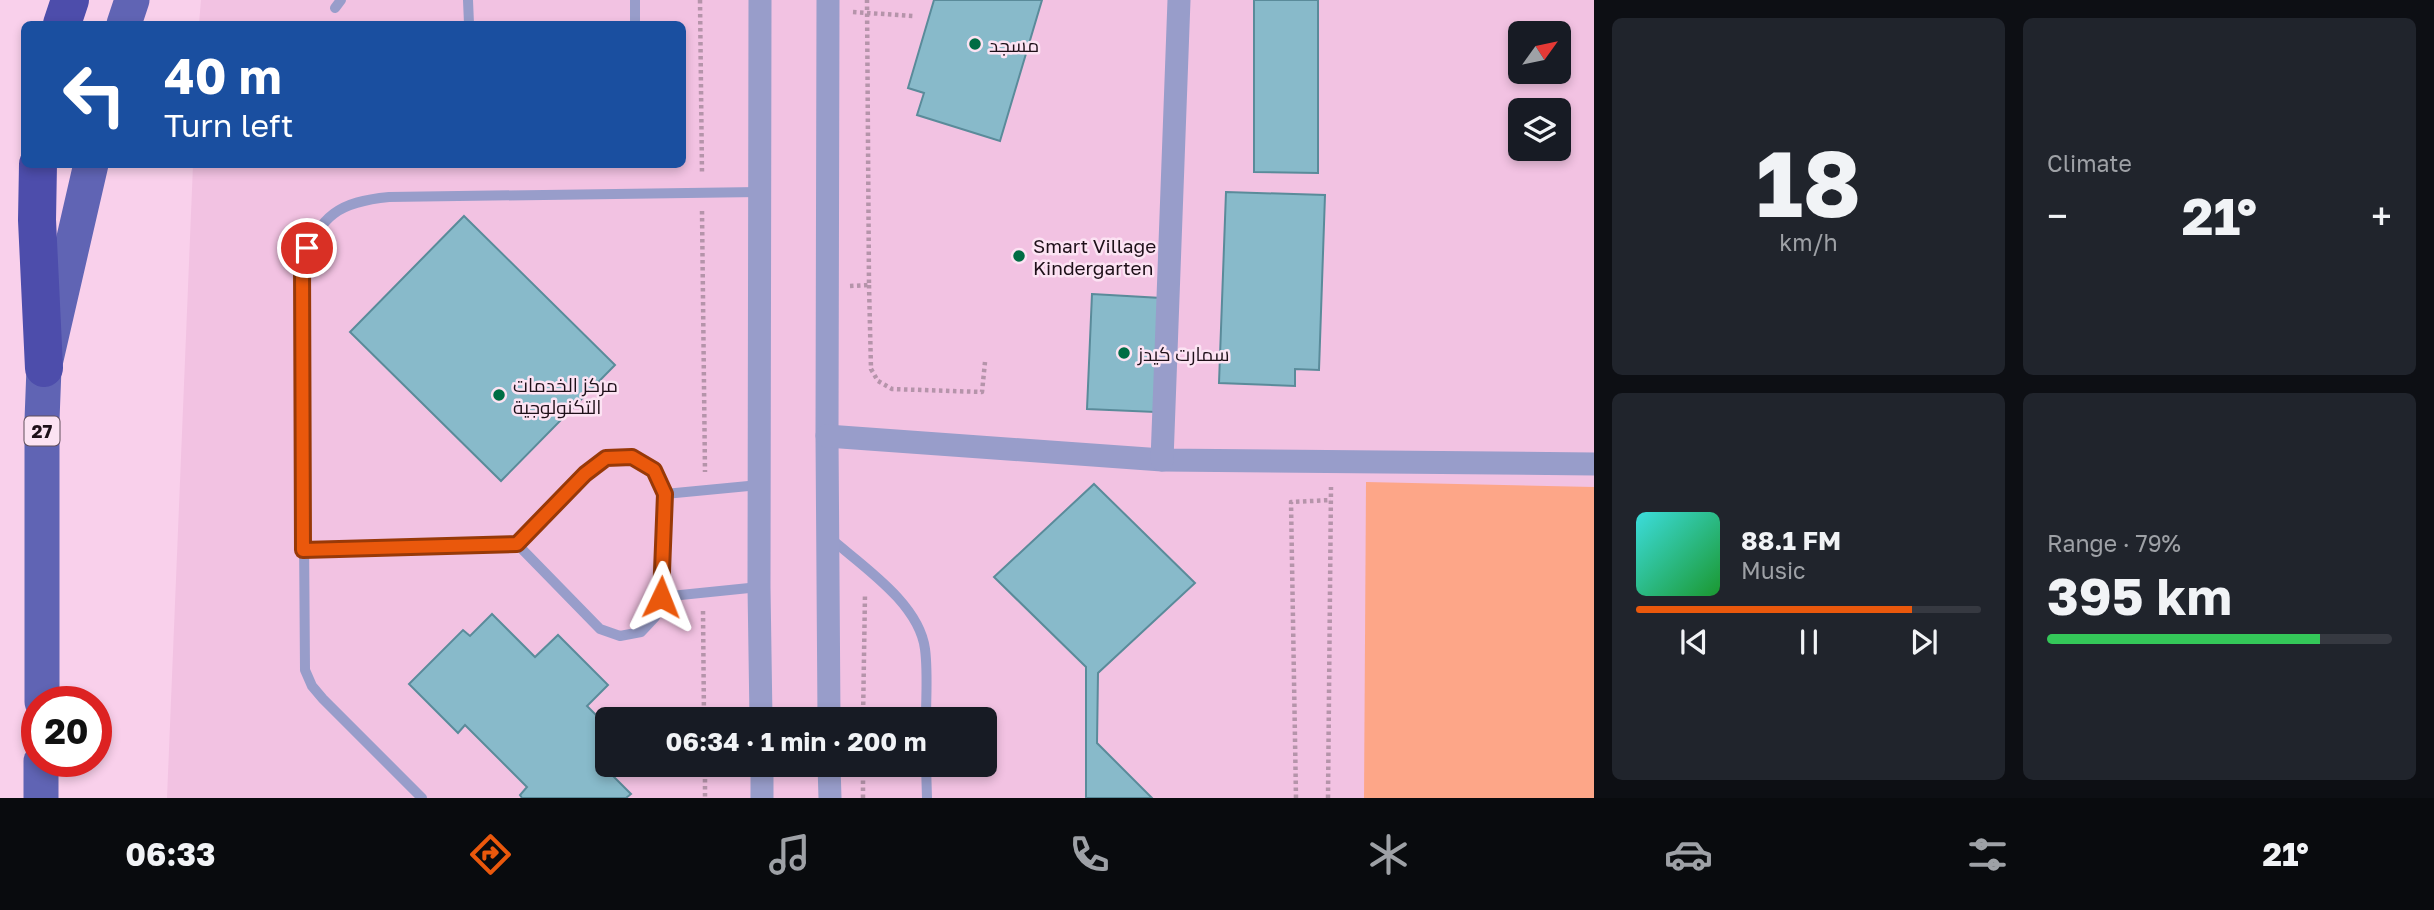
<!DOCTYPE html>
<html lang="en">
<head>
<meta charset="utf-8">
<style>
	body { margin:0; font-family:"Golos Text",Cairo,sans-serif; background:#20242c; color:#f1f3f6; height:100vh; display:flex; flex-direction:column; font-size:26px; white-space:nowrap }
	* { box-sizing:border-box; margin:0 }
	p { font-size:23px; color:#9ea1a6 }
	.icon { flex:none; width:38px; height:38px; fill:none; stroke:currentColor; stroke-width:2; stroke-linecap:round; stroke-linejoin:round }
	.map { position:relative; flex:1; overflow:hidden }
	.drawer { display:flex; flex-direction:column; gap:18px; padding:18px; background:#0d0f14; width:840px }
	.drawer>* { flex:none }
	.banner { position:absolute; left:21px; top:21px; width:665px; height:147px; border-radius:10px; box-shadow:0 4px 10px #0003; background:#1a4fa0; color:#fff; overflow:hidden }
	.needle { width:46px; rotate:57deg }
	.controls { position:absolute; left:1508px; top:21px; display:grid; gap:14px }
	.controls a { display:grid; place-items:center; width:63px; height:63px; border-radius:10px; background:#171b24; box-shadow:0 4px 10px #0003; font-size:35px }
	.speed { position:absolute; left:21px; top:686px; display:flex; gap:14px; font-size:35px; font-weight:700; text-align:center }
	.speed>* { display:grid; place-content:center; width:91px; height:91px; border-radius:50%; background:#171b24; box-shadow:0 4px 10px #0003; line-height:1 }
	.speed .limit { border:10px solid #d22; background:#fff; color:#111 }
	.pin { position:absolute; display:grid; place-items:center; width:60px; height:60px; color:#fff; margin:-30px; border:4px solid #fff; border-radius:50%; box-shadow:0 2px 7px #0007 }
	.me { position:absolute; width:77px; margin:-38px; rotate:2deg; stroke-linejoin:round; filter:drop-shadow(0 0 5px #0008) }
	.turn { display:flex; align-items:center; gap:24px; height:147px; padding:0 28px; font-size:32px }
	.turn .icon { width:91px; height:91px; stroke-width:2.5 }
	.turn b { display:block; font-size:49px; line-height:60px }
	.big { font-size:52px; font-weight:700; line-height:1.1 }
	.drawer .widget { flex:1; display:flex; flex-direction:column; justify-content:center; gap:10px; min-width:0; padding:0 24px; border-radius:10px; background:#20242c }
	.drawer .dial { align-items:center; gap:0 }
	.dial b { font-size:91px; line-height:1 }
	.song { display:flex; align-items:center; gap:21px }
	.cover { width:84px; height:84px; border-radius:10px; background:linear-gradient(135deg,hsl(180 70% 55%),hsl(130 70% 35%)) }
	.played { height:7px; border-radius:4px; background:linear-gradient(90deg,#ea580c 80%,#363941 80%) }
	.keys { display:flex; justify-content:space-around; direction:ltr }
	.heat { display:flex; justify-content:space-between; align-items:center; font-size:38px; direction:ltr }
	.charge { height:10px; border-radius:5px; background:linear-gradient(90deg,#34c759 79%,#363941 0) }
	.drawer .tiles { flex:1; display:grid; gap:18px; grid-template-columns:repeat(2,1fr) }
	.trip { position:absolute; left:595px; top:707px; width:402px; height:70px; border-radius:10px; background:#171b24; box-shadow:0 4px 10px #0003; font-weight:700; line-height:70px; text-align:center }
	.tabs { display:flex; height:112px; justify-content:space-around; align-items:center; background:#090b0e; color:#9ea1a6 }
	.tabs .icon { width:49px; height:49px }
	.tabs .on { color:#ea580c }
	.tabs b { font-size:32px; color:#f1f3f6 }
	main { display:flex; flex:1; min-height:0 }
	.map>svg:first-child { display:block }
	.built { fill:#f2c2e2; fill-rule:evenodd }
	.green { fill:#fda688 }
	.building { fill:#88baca; stroke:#5a8b9a; stroke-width:2 }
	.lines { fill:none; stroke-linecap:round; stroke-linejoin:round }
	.path { stroke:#b594aa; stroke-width:4.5; stroke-dasharray:3.5 3.5; stroke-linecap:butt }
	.lane { stroke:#989dca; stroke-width:10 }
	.street { stroke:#989dca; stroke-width:23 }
	.primary { stroke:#6064b4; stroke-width:35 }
	.highway { stroke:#4d4dab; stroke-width:38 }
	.route-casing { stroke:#983908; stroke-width:18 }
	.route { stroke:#ea580c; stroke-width:12 }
	.poi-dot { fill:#006d44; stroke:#fce3f3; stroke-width:2.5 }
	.labels { text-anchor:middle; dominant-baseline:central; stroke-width:5; stroke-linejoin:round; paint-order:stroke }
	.shield { fill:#fce3f3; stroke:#614f5a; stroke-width:2 }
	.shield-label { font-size:18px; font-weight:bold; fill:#1e1019 }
	.poi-label { font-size:19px; fill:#1e1019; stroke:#fce3f3; text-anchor:start }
</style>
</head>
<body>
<main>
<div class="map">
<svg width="1594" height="798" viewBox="0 0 1594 798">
	<rect width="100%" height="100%" fill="#f9d0eb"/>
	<path class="built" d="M201,0H1594V798H167L193,165L682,164V24H199ZM1521,33H1559V72H1521ZM1521,110H1559V149H1521ZM607,719H985V765H607Z"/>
	<path class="green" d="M1366,482L1594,487V798H1364Z"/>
	<g class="building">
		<path d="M934,0H1042L1000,141L917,115L924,93L908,88Z"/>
		<path d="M1254,0H1318V173L1254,172Z"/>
		<path d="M1226,192L1325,195L1319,370L1295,369V386L1219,383Z"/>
		<path d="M464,216L615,365L501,481L350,332Z"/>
		<path d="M1092,294L1161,298L1155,412L1087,409Z"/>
		<path d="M1094,484L1195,583L1098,673L1097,743L1152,798H1086V667L994,577Z"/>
		<path d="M492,614L535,657L558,635L608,685L587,706L607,726V765H612L607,770L631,794L626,798H522L520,795L527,787L465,725L458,733L409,684L463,630L470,636Z"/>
	</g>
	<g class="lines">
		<g class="path">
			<path d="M700,0L702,174"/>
			<path d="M853,12L913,16"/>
			<path d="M702,211L705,472"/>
			<path d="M869,285L871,369L878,381L892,389L982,392L985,362"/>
			<path d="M850,286L869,285L867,0"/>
			<path d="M703,611L704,719"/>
			<path d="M863,719L865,594"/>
			<path d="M705,765V798"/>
			<path d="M863,798V765"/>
			<path d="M1296,798L1291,502L1331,500"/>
			<path d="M1328,798L1331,487"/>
		</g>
		<g class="lane">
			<path d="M468,0L469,24"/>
			<path d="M335,8L341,0"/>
			<path d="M635,24V0"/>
			<path d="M829,537C862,566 919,603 925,649C928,672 926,696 926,719"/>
			<path d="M517,544L600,629L620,636L641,632L655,617L661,597L759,587"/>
			<path d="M303,550L517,544L585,474L605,458L632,457L654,470L665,494L759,485"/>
			<path d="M661,597L665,494"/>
			<path d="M926,765L927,798"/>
			<path d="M422,798L323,699L312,686L305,670L302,261C322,215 338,202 389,197L759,192"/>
		</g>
		<g class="street">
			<path d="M760,0L759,587L761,719"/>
			<path d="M828,0L827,436L829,719"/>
			<path d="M827,436L1162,460L1594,464"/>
			<path d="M1162,460L1179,0"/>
			<path d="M762,765V798"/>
			<path d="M829,765L830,798"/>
		</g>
		<g class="primary">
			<path d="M124,24L132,0"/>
			<path d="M42,702V420L44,368L91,164"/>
			<path d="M41,798V761"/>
		</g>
		<g class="highway">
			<path d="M62,24L70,0"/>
			<path d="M38,164L37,220L44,368"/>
		</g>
	</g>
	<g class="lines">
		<defs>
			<path id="route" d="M307,248L302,261L303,550L517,544L585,474L606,458L632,457L654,470L665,494L661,597"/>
		</defs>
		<use href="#route" class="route-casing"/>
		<use href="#route" class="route"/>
	</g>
	<g class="poi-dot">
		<circle cx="975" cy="44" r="7"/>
		<circle cx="1019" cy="256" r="7"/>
		<circle cx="1124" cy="353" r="7"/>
		<circle cx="499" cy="395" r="7"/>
	</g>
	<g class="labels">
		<rect class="shield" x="24.5" y="416.5" width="35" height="29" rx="5"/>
		<g class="shield-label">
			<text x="42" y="431">27</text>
		</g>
		<g class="poi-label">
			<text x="989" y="44">مسجد</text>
			<text x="1033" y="245">Smart Village<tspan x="1033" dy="22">Kindergarten</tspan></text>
			<text x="1138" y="353">سمارت كيدز</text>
			<text x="513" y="384">مركز الخدمات<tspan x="513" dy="22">التكنولوجية</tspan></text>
		</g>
	</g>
</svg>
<div class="controls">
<a><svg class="needle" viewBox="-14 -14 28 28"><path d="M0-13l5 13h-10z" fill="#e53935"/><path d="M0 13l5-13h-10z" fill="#9ea1a6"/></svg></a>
<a><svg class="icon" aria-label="layers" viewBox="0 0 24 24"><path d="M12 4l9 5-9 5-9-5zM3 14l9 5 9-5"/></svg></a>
</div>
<div class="speed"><div class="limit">20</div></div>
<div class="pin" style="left:307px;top:248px;background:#d93025"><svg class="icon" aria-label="arrive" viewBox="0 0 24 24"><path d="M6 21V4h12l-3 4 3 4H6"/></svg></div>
<svg class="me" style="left:661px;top:597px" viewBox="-20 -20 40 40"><path d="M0-17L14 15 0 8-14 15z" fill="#ea580c" stroke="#fff" stroke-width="4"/></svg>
<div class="trip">06:34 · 1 min · 200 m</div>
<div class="banner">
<div class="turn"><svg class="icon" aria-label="left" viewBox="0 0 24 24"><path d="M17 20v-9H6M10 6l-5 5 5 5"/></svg><div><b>40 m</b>Turn left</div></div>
</div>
</div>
<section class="drawer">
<div class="tiles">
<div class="widget dial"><b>18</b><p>km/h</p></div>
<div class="widget"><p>Climate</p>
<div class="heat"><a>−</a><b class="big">21°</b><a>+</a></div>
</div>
<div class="widget">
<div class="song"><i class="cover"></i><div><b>88.1 FM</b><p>Music</p></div></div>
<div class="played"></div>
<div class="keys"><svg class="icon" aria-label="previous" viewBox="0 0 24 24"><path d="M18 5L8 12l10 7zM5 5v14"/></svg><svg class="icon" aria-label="pause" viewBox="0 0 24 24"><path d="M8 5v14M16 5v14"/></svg><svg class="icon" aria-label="next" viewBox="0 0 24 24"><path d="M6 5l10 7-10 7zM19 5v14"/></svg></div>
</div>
<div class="widget"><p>Range · 79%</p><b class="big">395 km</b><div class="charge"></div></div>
</div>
</section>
</main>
<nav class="tabs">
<b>06:33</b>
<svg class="icon on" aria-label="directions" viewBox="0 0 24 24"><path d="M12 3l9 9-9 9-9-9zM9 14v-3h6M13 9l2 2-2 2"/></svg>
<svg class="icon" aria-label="music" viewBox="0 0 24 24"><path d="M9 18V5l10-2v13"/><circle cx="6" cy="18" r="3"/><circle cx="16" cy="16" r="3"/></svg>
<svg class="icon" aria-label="phone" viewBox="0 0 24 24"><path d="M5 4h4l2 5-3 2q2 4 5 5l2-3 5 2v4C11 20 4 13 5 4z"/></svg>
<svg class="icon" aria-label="climate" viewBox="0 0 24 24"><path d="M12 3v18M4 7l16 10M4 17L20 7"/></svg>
<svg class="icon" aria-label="car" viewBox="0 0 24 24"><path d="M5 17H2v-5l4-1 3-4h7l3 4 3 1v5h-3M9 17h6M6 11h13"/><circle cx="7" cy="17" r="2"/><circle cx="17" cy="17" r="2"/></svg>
<svg class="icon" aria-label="filters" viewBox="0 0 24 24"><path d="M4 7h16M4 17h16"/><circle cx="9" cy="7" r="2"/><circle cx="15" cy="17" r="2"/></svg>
<b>21°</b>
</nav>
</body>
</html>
